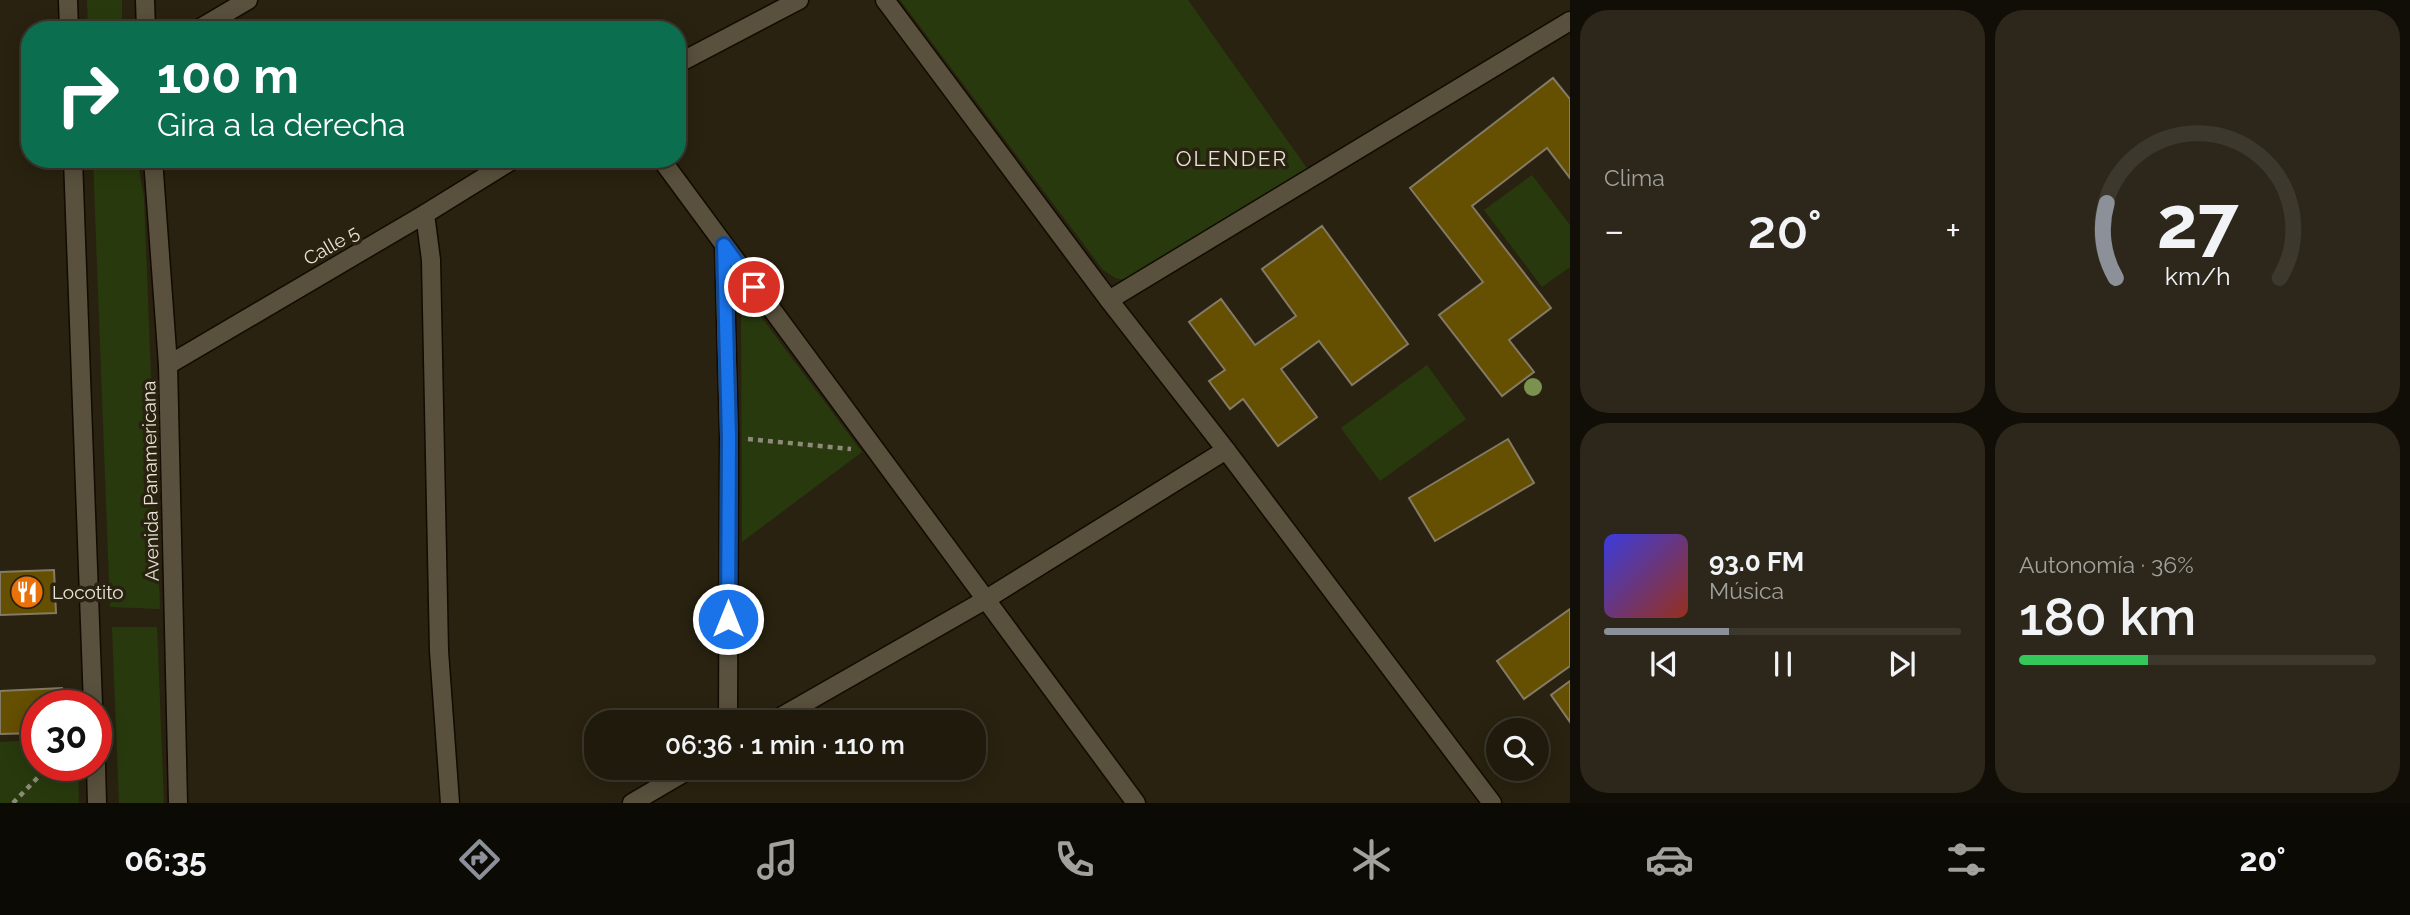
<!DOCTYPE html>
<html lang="es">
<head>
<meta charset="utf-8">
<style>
	body { margin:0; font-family:Raleway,sans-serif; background:#2c271a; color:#f1f3f6; height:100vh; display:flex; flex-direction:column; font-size:26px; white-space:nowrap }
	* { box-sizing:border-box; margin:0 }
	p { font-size:23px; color:#a1a19d }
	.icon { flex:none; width:38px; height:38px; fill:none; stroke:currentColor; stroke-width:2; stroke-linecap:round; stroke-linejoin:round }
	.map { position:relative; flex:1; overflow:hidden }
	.sheet { display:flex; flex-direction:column; gap:10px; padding:10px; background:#110e07; width:840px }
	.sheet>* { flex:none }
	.guide { position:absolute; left:21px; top:21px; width:665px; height:147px; border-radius:28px; box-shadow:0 4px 18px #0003,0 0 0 2px #3c382d; background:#0b6e4f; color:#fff; overflow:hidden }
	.fabs { position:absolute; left:1486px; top:718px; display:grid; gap:14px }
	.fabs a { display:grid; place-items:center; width:63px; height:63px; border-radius:50%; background:#1f1a0c; box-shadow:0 4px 18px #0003,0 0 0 2px #3c382d; font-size:35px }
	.speed { position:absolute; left:21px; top:690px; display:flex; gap:14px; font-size:35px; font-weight:700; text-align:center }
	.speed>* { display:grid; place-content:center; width:91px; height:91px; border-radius:50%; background:#1f1a0c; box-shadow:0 4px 18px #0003,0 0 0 2px #3c382d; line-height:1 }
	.speed .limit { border:10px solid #d22; background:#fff; color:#111 }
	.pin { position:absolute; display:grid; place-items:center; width:60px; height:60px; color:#fff; margin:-30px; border:4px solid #fff; border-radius:50%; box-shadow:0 2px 7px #0007 }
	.me { position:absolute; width:77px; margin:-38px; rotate:0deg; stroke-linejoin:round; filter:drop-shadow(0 0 5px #0008) }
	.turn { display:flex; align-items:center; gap:24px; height:147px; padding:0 21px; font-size:32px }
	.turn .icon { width:91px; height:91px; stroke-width:2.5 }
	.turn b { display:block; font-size:49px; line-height:60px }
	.big { font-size:52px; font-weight:600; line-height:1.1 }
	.sheet .tile { flex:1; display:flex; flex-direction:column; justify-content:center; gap:10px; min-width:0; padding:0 24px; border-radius:28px; background:#2c271a }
	.sheet .dial { align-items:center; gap:0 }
	.dial svg { height:182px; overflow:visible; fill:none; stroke:#3c382d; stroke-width:7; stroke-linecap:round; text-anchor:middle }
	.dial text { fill:#f1f3f6; stroke:none }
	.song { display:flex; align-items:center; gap:21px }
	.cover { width:84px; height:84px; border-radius:10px; background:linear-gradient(135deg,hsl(240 70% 55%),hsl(10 70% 35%)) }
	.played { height:7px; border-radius:4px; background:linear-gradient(90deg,#8c9099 35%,#3c382d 35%) }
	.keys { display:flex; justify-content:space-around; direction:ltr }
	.heat { display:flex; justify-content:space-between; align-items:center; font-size:38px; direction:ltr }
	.charge { height:10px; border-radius:5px; background:linear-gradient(90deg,#34c759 36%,#3c382d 0) }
	.sheet .tiles { flex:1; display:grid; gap:10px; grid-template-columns:repeat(2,1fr) }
	.trip { position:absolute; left:584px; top:710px; width:402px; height:70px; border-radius:28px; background:#1f1a0c; box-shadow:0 4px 18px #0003,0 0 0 2px #3c382d; font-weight:600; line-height:70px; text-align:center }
	.menu { display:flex; height:112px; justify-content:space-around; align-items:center; background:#0c0a05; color:#a1a19d }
	.menu .icon { width:49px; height:49px }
	.menu .current { color:#8c9099 }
	.menu b { font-size:32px; color:#f1f3f6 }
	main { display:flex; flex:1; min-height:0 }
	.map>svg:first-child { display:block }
	.green { fill:#283a0d }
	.building { fill:#654f01; stroke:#847b66; stroke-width:2 }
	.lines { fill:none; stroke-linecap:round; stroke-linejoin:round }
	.minor-casing { stroke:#110b00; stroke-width:21 }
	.path { stroke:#8e897a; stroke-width:4.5; stroke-dasharray:5 5; stroke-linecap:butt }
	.minor { stroke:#59513d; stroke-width:18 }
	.tree { fill:#7b9150 }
	.route-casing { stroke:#114b97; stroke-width:18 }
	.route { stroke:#1a73e8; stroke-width:12 }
	.labels { text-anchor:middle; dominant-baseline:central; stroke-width:7; stroke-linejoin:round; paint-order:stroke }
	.street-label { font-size:19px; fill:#e7e3d7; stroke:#292210 }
	.poi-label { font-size:19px; fill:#e7e3d7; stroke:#292210; text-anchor:start }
	.neighbourhood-label { font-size:21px; letter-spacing:2px; fill:#e7e3d7; stroke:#292210 }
</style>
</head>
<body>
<main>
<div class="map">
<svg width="1570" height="803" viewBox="0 0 1570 803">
	<rect width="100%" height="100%" fill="#292210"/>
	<g class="green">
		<path d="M87,0H122V30H88Z"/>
		<path d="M900,0H1188L1309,171L1128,281L1115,278L1103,270Z"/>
		<path d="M93,159H137L144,197L160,609L110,607Z"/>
		<path d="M1532,175L1570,225V267L1542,287L1484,210Z"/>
		<path d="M745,302H750L862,452L742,542L741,310Z"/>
		<path d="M1427,365L1466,419L1380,481L1341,428Z"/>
		<path d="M112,627H157L164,803H119Z"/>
		<path d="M37,740V765H78L79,803H0V742Z"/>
	</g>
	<g class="building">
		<path d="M1553,78L1570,99V178L1547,148L1472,206L1551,308L1509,340L1534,372L1502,396L1439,315L1483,282L1410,188Z"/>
		<path d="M1322,226L1408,344L1352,385L1319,341L1281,369L1317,417L1278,446L1243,399L1230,409L1209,381L1225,370L1189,322L1221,299L1255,345L1296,316L1262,269Z"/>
		<path d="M1508,439L1534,483L1435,541L1409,498Z"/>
		<path d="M54,570L56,613L0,615V572Z"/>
		<path d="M1570,609V666L1524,699L1497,661Z"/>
		<path d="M1570,681V722L1551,695Z"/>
		<path d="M62,688L63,705H37V733L0,734V691Z"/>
	</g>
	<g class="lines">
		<defs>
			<g id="minor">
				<path d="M68,0L69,30"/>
				<path d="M145,0L146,30"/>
				<path d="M885,0L1109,300L1226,450L1492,803"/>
				<path d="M197,30L248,0"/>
				<path d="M677,64L799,0"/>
				<path d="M73,159L93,705"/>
				<path d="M153,159L168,365L178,803"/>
				<path d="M661,159L1136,803"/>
				<path d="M425,214L431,260L439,651L450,803"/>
				<path d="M724,245L729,437L728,723"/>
				<path d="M1109,300L1570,21"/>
				<path d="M168,365L425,214L514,159"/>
				<path d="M770,723L985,600L1226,450"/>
				<path d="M96,765L97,803"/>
				<path d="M632,803L692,768"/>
			</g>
		</defs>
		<use href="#minor" class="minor-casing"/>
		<g class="path">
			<path d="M748,439L851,449"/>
			<path d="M13,803L50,765"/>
		</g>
		<use href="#minor" class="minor"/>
	</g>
	<circle class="tree" cx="1533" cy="387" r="9"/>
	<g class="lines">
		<defs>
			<path id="route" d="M728,619L729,437L724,245L754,287"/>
		</defs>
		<use href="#route" class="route-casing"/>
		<use href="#route" class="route"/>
	</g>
	<defs>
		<symbol id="restaurant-disc" viewBox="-11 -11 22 22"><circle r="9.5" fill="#e8710a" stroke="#292210"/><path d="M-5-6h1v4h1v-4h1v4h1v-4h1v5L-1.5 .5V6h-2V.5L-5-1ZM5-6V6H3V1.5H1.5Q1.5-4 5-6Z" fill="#fff"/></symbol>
	</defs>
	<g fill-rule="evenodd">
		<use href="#restaurant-disc" x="8" y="573" width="38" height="38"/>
	</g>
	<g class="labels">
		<g class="street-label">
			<text transform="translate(331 245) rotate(-30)">Calle 5</text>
			<text transform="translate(150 481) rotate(-91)">Avenida Panamericana</text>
		</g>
		<g class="poi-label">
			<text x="52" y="592">Locotito</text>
		</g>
		<g class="neighbourhood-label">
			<text x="1232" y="158">OLENDER</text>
		</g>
	</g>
</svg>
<div class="fabs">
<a><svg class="icon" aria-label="search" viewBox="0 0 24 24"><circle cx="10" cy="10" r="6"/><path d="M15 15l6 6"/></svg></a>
</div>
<div class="speed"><div class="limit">30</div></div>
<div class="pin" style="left:754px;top:287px;background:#d93025"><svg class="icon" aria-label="arrive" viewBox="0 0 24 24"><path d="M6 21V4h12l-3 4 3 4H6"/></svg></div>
<svg class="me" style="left:728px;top:619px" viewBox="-20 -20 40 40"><circle r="17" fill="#1a73e8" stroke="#fff" stroke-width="3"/><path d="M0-11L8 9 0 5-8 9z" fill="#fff"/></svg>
<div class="trip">06:36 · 1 min · 110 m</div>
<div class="guide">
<div class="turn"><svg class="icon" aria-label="right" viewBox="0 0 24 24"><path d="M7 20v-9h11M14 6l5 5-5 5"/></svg><div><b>100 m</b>Gira a la derecha</div></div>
</div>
</div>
<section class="sheet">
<div class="tiles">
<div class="tile"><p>Clima</p>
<div class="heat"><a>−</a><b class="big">20°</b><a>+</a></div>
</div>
<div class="tile dial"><svg viewBox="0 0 100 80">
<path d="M14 69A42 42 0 1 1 86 69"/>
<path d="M14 69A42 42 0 0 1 10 36" stroke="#8c9099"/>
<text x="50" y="56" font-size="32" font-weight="700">27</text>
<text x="50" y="72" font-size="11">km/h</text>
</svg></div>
<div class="tile">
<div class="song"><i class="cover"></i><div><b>93.0 FM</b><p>Música</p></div></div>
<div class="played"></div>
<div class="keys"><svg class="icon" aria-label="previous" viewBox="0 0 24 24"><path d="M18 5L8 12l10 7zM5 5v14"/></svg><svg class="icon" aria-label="pause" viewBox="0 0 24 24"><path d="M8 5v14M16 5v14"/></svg><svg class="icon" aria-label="next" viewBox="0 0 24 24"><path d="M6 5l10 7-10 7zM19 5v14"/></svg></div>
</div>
<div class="tile"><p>Autonomía · 36%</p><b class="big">180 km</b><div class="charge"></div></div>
</div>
</section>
</main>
<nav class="menu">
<b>06:35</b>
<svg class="icon current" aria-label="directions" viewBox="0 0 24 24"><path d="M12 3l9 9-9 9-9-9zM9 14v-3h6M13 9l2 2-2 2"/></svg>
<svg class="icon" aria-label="music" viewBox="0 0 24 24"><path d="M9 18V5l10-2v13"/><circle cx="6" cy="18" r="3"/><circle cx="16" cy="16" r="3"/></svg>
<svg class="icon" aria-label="phone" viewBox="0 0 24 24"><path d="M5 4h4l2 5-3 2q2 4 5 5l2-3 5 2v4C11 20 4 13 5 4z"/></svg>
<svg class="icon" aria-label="climate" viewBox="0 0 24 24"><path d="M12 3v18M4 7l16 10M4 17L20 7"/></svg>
<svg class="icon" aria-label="car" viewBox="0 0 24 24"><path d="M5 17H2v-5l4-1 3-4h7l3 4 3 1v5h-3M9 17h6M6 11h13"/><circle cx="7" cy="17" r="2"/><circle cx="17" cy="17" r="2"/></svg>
<svg class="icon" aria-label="filters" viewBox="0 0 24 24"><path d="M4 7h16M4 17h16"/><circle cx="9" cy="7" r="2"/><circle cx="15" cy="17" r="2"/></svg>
<b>20°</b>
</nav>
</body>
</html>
